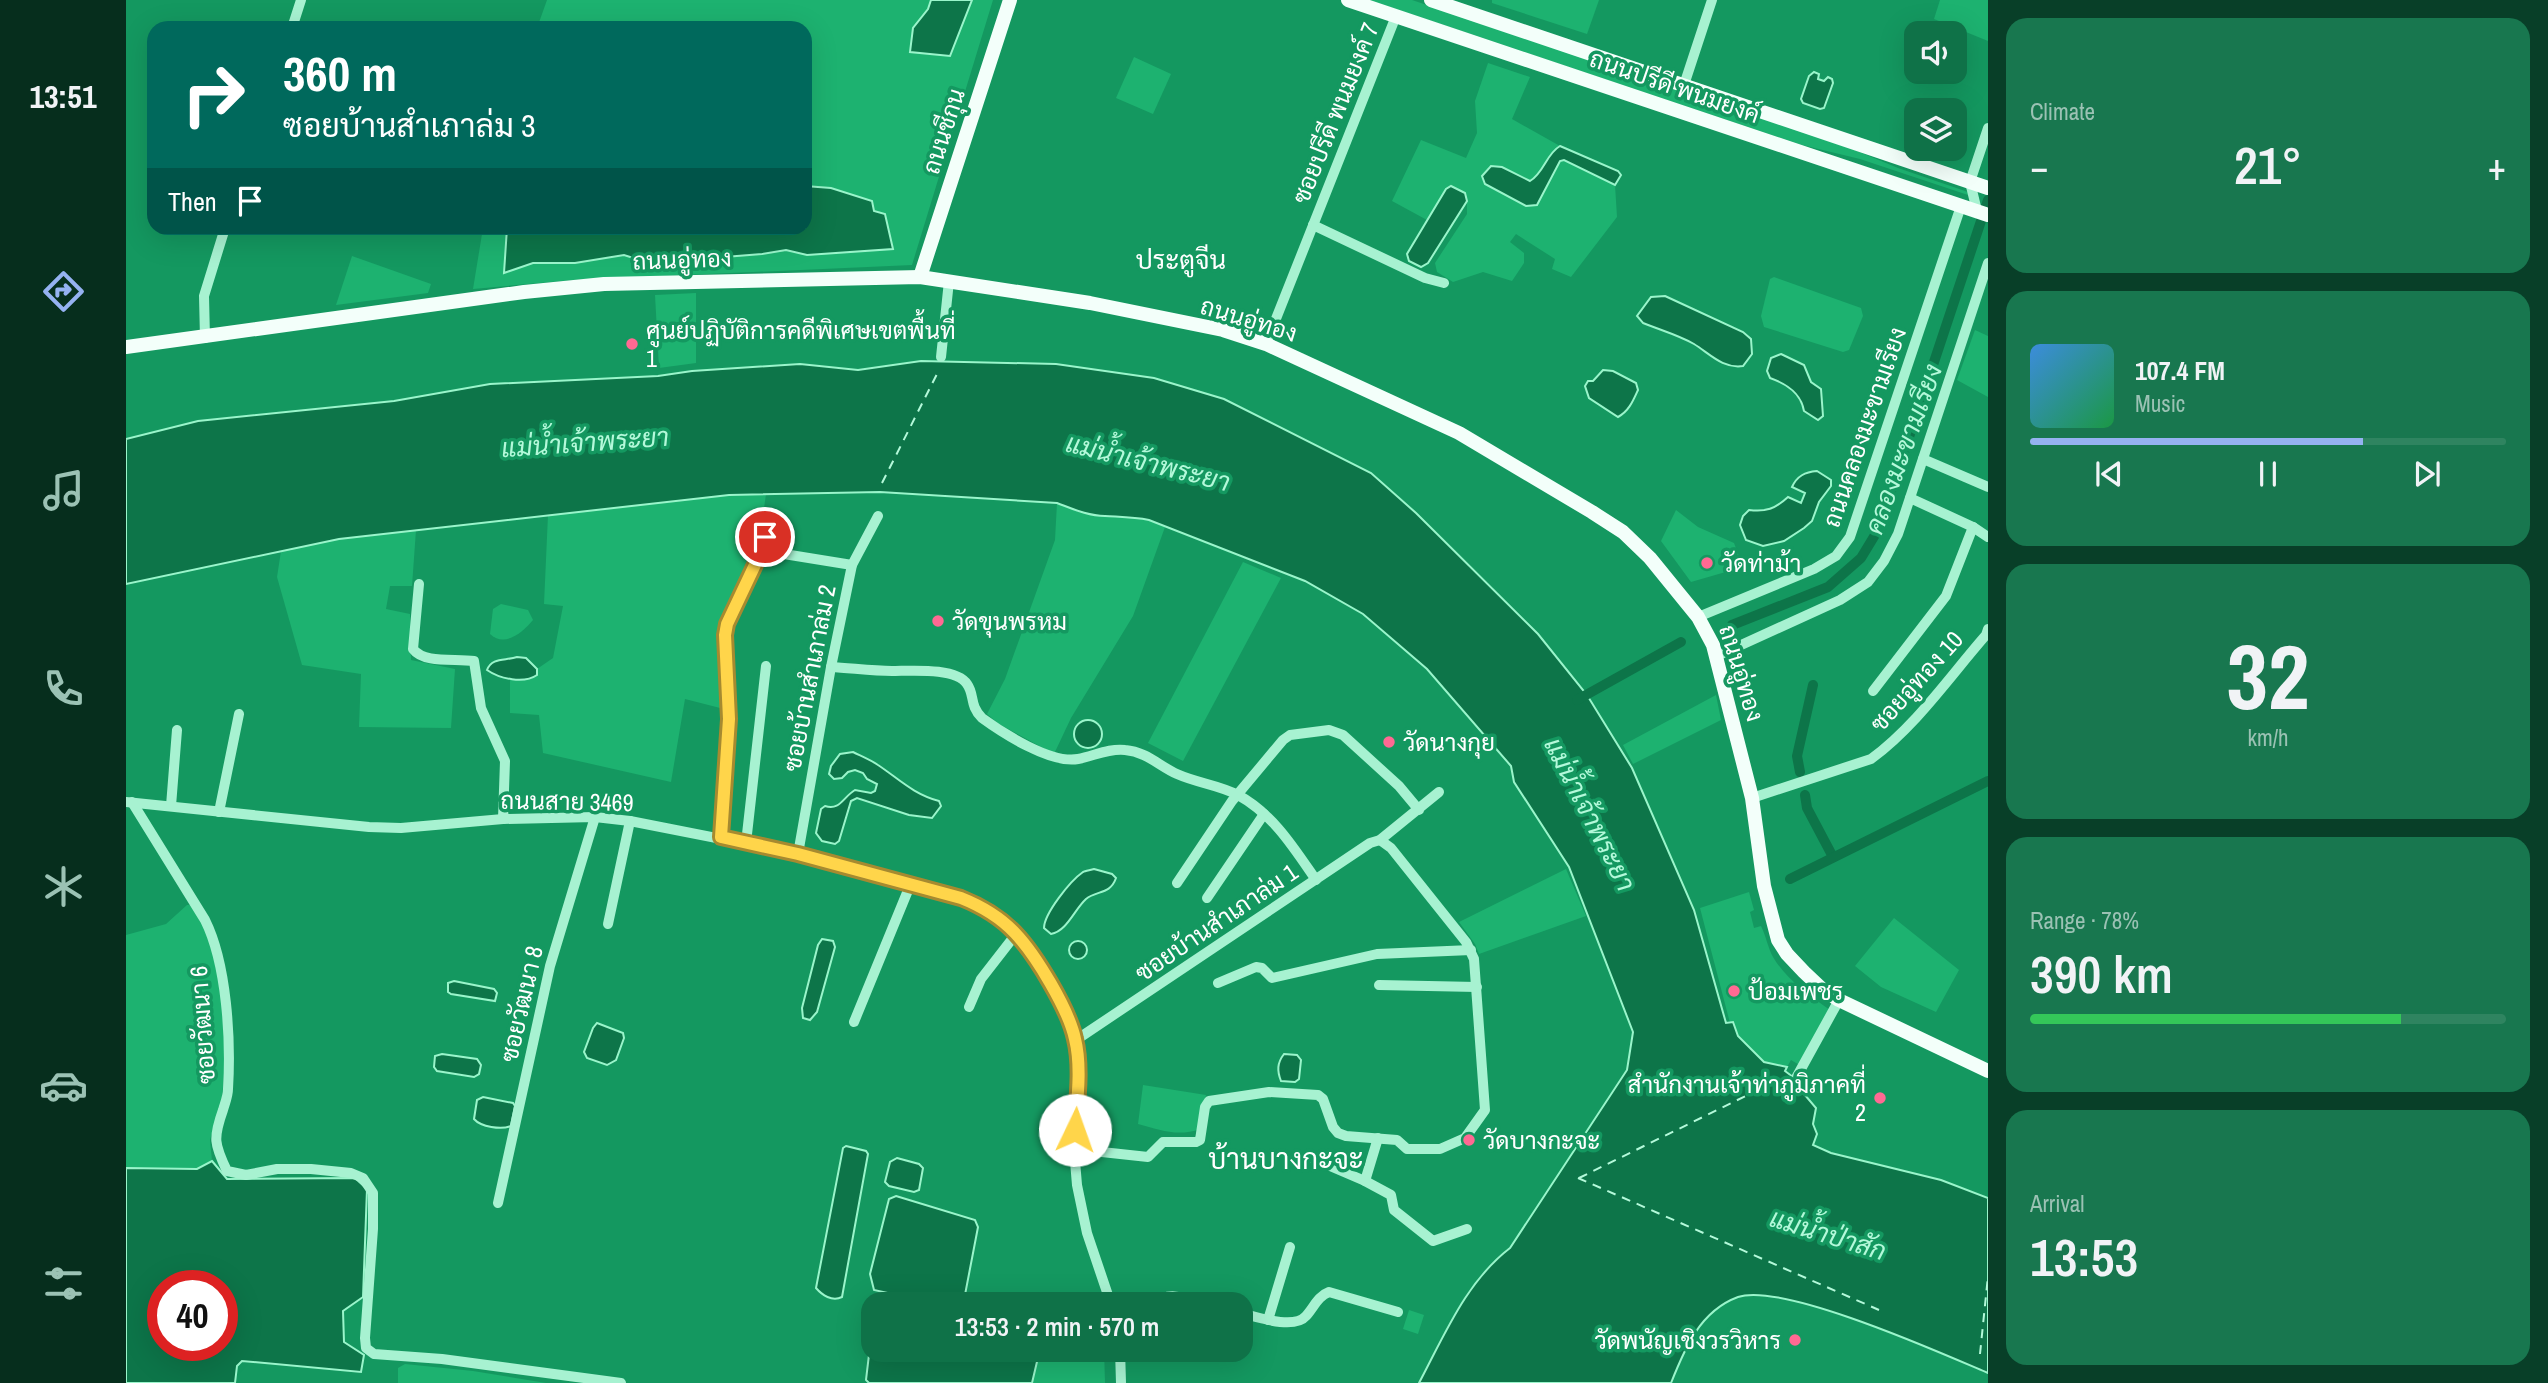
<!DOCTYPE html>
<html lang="en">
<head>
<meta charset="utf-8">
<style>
	body { margin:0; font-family:"Archivo Narrow",Sarabun,sans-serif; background:#18774f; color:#f1f3f6; height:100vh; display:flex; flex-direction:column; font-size:26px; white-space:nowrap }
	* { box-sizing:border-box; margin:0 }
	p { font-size:23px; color:#9bc2b4 }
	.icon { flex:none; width:38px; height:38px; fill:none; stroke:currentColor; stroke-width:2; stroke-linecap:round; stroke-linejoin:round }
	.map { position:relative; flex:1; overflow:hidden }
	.side { display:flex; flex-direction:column; gap:18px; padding:18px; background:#083f28; width:560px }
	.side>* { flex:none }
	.guide { position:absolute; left:21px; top:21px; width:665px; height:214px; border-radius:21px; box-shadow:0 7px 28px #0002; background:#00695c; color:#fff; overflow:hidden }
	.fabs { position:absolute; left:1778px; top:21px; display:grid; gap:14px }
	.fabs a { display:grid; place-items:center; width:63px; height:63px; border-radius:14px; background:#0f7248; box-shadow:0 7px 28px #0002; font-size:35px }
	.speed { position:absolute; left:21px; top:1270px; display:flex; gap:14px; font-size:35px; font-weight:700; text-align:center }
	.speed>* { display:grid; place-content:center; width:91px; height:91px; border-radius:50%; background:#0f7248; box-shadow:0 7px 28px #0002; line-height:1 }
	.speed .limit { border:10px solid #d22; background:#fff; color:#111 }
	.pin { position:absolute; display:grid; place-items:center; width:60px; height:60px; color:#fff; margin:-30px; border:4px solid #fff; border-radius:50%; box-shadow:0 2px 7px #0007 }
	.me { position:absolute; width:77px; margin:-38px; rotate:3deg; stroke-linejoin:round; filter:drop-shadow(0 0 5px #0008) }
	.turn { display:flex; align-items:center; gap:24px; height:147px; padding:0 21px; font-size:32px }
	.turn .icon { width:91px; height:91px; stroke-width:2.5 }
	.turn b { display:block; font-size:49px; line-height:60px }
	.then { display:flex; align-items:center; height:66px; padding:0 21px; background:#0003; gap:14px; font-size:26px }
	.big { font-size:52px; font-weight:600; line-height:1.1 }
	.side .widget { flex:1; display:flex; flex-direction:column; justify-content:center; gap:10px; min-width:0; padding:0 24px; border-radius:21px; background:#18774f }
	.side .dial { align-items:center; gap:0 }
	.dial b { font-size:91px; line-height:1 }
	.song { display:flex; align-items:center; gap:21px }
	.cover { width:84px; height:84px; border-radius:10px; background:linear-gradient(135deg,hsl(210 70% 55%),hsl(140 70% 35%)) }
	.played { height:7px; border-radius:4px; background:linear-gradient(90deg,#95b2f1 70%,#2f8460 70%) }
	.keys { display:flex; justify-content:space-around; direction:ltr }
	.heat { display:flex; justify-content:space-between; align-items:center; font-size:38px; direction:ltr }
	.charge { height:10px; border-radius:5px; background:linear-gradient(90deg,#34c759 78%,#2f8460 0) }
	.trip { position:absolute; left:735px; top:1292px; width:392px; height:70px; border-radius:21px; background:#0f7248; box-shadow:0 7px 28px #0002; font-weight:600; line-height:70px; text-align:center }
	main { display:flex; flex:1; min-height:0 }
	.tab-bar { display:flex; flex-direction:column; width:126px; justify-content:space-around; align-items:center; background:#062e1d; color:#9bc2b4 }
	.tab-bar .icon { width:49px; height:49px }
	.tab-bar .current { color:#95b2f1 }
	.tab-bar b { font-size:32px; color:#f1f3f6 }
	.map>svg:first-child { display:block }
	.green { fill:#1db270 }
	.water { fill:#0d7549; stroke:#9af5cb; stroke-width:2; fill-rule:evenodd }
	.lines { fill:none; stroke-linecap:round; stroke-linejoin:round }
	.canal { stroke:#0d7549; stroke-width:10 }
	.ferry { stroke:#b4f9da; stroke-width:2; stroke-dasharray:9 7; stroke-linecap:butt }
	.minor { stroke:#a7f2d1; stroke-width:10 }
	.major { stroke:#f3fffa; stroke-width:14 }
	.route-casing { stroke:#a68a30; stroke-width:18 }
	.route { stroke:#ffd54a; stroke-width:12 }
	.poi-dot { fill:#ff6993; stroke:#149860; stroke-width:2.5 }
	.labels { text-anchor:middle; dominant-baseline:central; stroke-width:7; stroke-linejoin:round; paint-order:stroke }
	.street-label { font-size:24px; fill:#fff; stroke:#149860 }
	.poi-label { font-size:24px; fill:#fff; stroke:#149860; text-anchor:start }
	.neighbourhood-label { font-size:26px; fill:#fff; stroke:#149860 }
	.water-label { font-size:26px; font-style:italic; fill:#b4f9da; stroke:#149860 }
	.quarter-label { font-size:28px; fill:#fff; stroke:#149860 }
</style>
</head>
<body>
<main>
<nav class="tab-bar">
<b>13:51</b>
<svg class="icon current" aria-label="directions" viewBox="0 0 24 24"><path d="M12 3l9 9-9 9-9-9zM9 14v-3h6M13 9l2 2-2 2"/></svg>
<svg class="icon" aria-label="music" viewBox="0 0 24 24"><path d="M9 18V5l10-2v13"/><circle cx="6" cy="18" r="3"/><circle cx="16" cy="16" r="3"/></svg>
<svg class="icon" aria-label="phone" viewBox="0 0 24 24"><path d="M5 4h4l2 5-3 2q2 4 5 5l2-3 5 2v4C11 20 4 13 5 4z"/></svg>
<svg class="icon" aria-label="climate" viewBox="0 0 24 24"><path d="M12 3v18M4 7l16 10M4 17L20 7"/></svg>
<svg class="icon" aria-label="car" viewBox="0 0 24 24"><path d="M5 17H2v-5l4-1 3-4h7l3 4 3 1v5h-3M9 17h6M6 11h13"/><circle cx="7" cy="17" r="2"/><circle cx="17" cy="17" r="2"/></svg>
<svg class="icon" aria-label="filters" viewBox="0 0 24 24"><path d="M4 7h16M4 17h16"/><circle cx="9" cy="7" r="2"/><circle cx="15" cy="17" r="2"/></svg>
</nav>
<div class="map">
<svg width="1862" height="1383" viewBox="0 0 1862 1383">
	<rect width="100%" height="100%" fill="#149860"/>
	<g class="green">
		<path d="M421,0H867L786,265L447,280L347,289L357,228H679V28H411Z"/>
		<path d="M1243,0H1286L1707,141L1772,168L1842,192V195L1734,159L1676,145Z"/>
		<path d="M1366,0H1473L1461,34L1366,3Z"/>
		<path d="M1814,0H1862V41L1808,19Z"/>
		<path d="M1008,57L1045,74L1027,114L990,98Z"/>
		<path d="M1362,63L1404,77L1386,119L1434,146C1420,155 1418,173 1404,182L1376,167L1400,206L1434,161L1438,160L1489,185L1491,217L1445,277L1426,269L1429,259L1390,234L1384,242L1398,253V263L1386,281L1357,272L1327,282L1311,272L1309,263L1341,214V201L1320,189L1301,220L1266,201L1295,140L1340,158L1351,133L1349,101Z"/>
		<path d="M226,256L305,284L302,293L210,305Z"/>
		<path d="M1648,277L1735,308L1737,316L1723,350L1717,352L1638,327L1635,316L1644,279Z"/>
		<path d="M570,293V363L533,368L529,295Z"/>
		<path d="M1849,330L1862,336V397L1831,380Z"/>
		<path d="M640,494L633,544L599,614L597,639L598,709L559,699L545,782L417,753L413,715L384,713V679H405L411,675V669L427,658L437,606L418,604L422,515L603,495Z"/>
		<path d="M931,503L953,512L978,516L997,515L1023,520L1039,527L1007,616L945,718L928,754L873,724L861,714L879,679L929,540Z"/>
		<path d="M1550,510L1572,527L1608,543L1617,567L1565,582L1535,541Z"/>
		<path d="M290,530L286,586H264L260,609L284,614L285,660L329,669L325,728L233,727L235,674L176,665L151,577L155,551L213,539Z"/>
		<path d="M1117,562L1155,578L1057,761L1022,743Z"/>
		<path d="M375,604L402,610L407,620C397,632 379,648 364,634L367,609Z"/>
		<path d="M1590,695L1595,720L1507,764L1497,745Z"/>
		<path d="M1440,869L1460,916L1353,954L1349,944L1333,922Z"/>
		<path d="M1623,892L1628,910L1624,912L1628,928L1635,926C1640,936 1642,948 1647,957C1660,979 1684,996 1704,1010L1675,1066L1665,1060L1661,1067L1638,1062L1612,1036L1607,1023H1604L1574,908Z"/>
		<path d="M61,905H67L82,934L93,973L100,1050L96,1099L84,1140L86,1161L71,1169L0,1168V935L40,924Z"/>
		<path d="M1768,918L1833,970L1810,1012L1755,987L1729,966Z"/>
		<path d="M1017,1085L1080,1095L1074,1129C1052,1137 1034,1130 1012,1124Z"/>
		<path d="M1283,1310L1298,1315L1292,1334L1277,1329Z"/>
		<path d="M914,1349H978L979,1383H906Z"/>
		<path d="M279,1364L347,1371L420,1383H272V1368Z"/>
	</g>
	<g class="water">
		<path d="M805,0H846L824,56L784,52L787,28L802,9Z"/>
		<path d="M1688,72L1693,74L1692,79L1698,81L1702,77L1706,79L1707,83L1698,108L1694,109L1677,103L1675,99L1683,76Z"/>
		<path d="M1434,146L1492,171L1495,175L1489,185L1438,160L1434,161L1411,205L1400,206L1359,184L1356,176L1365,166L1376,167L1404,181C1418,173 1420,154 1434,146Z"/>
		<path d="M679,186L705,188L746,201L748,211L759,214L767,249L681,255L660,250L636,254L523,263L498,255L449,263H407L378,273L381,228H679Z"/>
		<path d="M1325,186L1339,193L1341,201L1302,263L1295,267L1283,261L1281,254L1320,189Z"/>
		<path d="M1539,296L1617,332L1625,339L1626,354L1617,366C1597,369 1584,354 1568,344C1552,335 1534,330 1517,323L1511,316L1525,297Z"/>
		<path d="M1655,354L1678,365L1685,382L1695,389L1697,416L1692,420L1678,411C1675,393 1661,384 1644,378L1641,371L1645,358Z"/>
		<path d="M795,361L930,364L1028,378L1098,399L1245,473L1290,513L1412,634L1461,695L1506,768L1568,910L1600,1023L1607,1022L1612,1036L1638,1062L1661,1067L1659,1071L1671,1080L1673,1088L1690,1108L1687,1124L1691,1134L1687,1145L1705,1153L1815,1180L1862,1198V1373C1815,1353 1656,1282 1612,1297C1574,1311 1559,1348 1545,1383H1293C1319,1334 1340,1282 1384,1248L1501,1070L1507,1032L1443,867L1388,782L1385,766L1301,669L1237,614L1179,581L1023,520C1008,517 995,517 979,516C962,516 947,509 931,503L754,492L603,495L213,539L0,584V439L72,421L268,401L364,384L532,376L566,371L674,364L732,370Z"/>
		<path d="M1477,370L1487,371L1510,383L1512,390C1507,401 1503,411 1492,417L1463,398L1459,386L1462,381H1467Z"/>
		<path d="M1691,471L1705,480V486L1693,502L1686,521L1678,528L1658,541L1637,546L1620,540L1614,525L1617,516L1623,510C1640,512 1649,509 1662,497L1675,503L1679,493L1666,487C1671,476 1679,472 1691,471Z"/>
		<path d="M391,657L400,658L411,669V675C398,684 374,679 361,670C366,657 379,661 391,657Z"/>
		<circle cx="962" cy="734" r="14"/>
		<path d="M727,752C735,756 745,760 752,765C773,779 787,794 813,801L815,806L806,818L783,815L731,798L725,801L713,841L709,844L696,841L690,833L695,809L699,806C714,811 717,797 729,790L745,793L749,791L751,784L741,779L737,773L729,770L722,772L716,778L708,779L703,774L705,766L714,754Z"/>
		<path d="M968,869L986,874L990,878C984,895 971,890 960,899C948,910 941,931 925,934L918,928C918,914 944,881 957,872C959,871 965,870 968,869Z"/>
		<path d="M696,939L707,941L709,947L691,1012L684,1020L677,1018L676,1008L692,945Z"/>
		<circle cx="952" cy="950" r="9"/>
		<path d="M328,981L368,989L371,993L369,1001L325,994L322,992V983Z"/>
		<path d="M471,1023L497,1033L498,1038L490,1060L481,1065L461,1058L458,1052L467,1028Z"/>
		<path d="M316,1054L351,1059L355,1065L353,1074L348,1077L311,1071L308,1067L309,1056Z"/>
		<path d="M1158,1054L1171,1055L1175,1060L1173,1079L1169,1082L1155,1081C1151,1071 1151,1063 1158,1054Z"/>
		<path d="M357,1097L387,1103L389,1106L385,1126C375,1130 355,1127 348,1119L351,1100Z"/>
		<path d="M720,1146L740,1151L742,1154L716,1297C706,1302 696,1295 690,1288L717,1148Z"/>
		<path d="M771,1158L793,1164L797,1168L793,1190L788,1192L763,1186L759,1182L764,1162Z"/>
		<path d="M86,1161L101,1179L229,1178L241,1189L237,1297L217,1311L218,1342L238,1355L235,1372L116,1361L111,1366L109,1383H0V1168L71,1169ZM37,1286H96V1346H37Z"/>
		<path d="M770,1196L849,1220L852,1227L838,1300L834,1304H811L748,1290L744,1274L763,1199Z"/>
		<path d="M747,1321V1349H914L906,1383H743L740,1380Z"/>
	</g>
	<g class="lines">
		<g class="canal">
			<path d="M1606,625L1702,587L1735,558L1752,530L1862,200"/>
			<path d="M1451,700L1555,642"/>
			<path d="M1674,772L1671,756L1687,685"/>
			<path d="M1679,795L1681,808L1707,857"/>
			<path d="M1664,879L1862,781"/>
		</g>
		<g class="ferry">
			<path d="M756,483L812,372"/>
			<path d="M1452,1178L1753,1310"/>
			<path d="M1453,1178L1648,1082"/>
			<path d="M1854,1354L1862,1276"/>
		</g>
		<g class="minor">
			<path d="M166,28L175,0"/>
			<path d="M1558,85L1586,0"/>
			<path d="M1851,211L1844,182L1862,128"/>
			<path d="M1187,225L1299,278L1318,283"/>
			<path d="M79,338L78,296L99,228"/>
			<path d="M1140,344L1270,16"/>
			<path d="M815,357L823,281"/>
			<path d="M1797,459L1862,487"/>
			<path d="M1784,498L1847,527L1862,537"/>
			<path d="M658,554L726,565"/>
			<path d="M293,584L287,649C298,664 330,658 348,661L355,708L379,761L377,819"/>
			<path d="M1572,617L1688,569L1710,556L1724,537L1835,206"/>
			<path d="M1591,656L1714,600L1742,582L1758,561L1772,534L1862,263"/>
			<path d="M705,667C725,668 746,671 766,671C784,671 830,667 841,684C849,695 843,705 856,718C878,734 925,764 952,759C968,756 983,748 999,750C1021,752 1033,766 1051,774C1071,783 1093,785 1112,795C1147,814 1168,848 1190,880"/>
			<path d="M1747,691L1820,596L1847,527"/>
			<path d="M1626,798L1745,759C1790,726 1824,676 1860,635L1862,629"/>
			<path d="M0,802L243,827L275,828L377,819L469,817L504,821L672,854L785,883L853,905L890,934L935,1002L950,1040L951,1076L948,1149L951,1185L961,1233L985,1304"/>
			<path d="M6,802L79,920C101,964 105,1040 102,1089C102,1096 99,1103 97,1110C87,1138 88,1144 101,1171L120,1175L151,1169H185L225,1173L237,1178L247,1193V1229L239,1338L240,1348L248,1354L316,1359L495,1383"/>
			<path d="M45,806L51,730"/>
			<path d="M93,812L113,714"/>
			<path d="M595,837L602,719L599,634L601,624L634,552L642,515"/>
			<path d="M620,843L640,666"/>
			<path d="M672,854L705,667L726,565L752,516"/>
			<path d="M1051,883L1106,801L1157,740L1164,735L1203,730L1217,735L1273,786L1293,810"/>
			<path d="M1081,898L1138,814"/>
			<path d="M482,924L504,821"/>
			<path d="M1092,983L1130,967L1136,968L1146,978L1251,954L1345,950"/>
			<path d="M1253,985L1351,987"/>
			<path d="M843,1007L855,979L890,934"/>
			<path d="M728,1022L785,883"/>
			<path d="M950,1040L1244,843L1254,840L1313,792"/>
			<path d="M1670,1078L1713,1000"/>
			<path d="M1252,1138L1239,1181L1265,1195L1268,1210L1307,1241L1341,1229"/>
			<path d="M948,1149L1022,1157L1037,1142H1070L1074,1140L1079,1107L1083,1101L1143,1092L1192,1095L1197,1099L1207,1127L1212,1133L1220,1136L1271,1140L1281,1149H1314L1339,1138L1359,1110L1348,959L1340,942L1265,848L1254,840"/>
			<path d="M1183,1157L1239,1181"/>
			<path d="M372,1203L424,966L469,817"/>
			<path d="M1031,1304C1041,1289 1063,1300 1077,1304"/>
			<path d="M1115,1313C1131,1317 1168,1330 1180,1316C1188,1307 1192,1296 1203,1292L1272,1312"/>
			<path d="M1142,1320L1164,1247"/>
			<path d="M994,1349L995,1383"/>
		</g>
		<g class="major">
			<path d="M1222,0L1862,215"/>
			<path d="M1305,0L1862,188"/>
			<path d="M794,277L884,0"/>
			<path d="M0,347L398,292L478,284L794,277L964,303L1097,330L1140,344L1333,433L1466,512L1497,532L1524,558L1572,617L1587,645L1626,798L1638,886L1652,940L1661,954L1678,972L1696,989L1713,1000L1862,1071"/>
		</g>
	</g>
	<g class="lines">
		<defs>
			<path id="route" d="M639,537L635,552L601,624L599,635L603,719L595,837L672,854L835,898C855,906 874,917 889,933C910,955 943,1010 949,1039C956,1067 951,1102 949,1130"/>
		</defs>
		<use href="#route" class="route-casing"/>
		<use href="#route" class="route"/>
	</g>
	<g class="poi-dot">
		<circle cx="506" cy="344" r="7"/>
		<circle cx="1581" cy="563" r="7"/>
		<circle cx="812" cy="621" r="7"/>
		<circle cx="1263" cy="742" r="7"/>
		<circle cx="1608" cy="991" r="7"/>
		<circle cx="1754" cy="1098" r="7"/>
		<circle cx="1343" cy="1140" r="7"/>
		<circle cx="1669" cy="1340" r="7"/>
	</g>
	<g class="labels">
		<g class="street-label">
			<text transform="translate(1549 86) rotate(19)">ถนนปรีดี พนมยงค์</text>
			<text transform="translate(1209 113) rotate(-68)">ซอยปรีดี พนมยงค์ 7</text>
			<text transform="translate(817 131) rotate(-72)">ถนนชีกุน</text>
			<text transform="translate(556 259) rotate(-2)">ถนนอู่ทอง</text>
			<text transform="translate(1123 319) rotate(17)">ถนนอู่ทอง</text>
			<text transform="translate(1738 427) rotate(-71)">ถนนคลองมะขามเรียง</text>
			<text transform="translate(1616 673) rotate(73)">ถนนอู่ทอง</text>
			<text transform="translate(683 678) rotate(-79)">ซอยบ้านสำเภาล่ม 2</text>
			<text transform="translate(1790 681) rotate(-48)">ซอยอู่ทอง 10</text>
			<text transform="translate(441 801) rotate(1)">ถนนสาย 3469</text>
			<text transform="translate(1090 922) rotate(-34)">ซอยบ้านสำเภาล่ม 1</text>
			<text transform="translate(395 1004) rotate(-77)">ซอยวัฒนา 8</text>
			<text transform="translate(76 1025) rotate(-94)">ซอยวัฒนา 6</text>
		</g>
		<g class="poi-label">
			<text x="520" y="330">ศูนย์ปฏิบัติการคดีพิเศษเขตพื้นที่<tspan x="520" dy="28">1</tspan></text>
			<text x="1595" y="563">วัดท่าม้า</text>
			<text x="826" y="621">วัดขุนพรหม</text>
			<text x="1277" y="742">วัดนางกุย</text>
			<text x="1622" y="991">ป้อมเพชร</text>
			<text x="1740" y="1084" text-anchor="end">สํานักงานเจ้าท่าภูมิภาคที่<tspan x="1740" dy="28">2</tspan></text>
			<text x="1357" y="1140">วัดบางกะจะ</text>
			<text x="1655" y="1340" text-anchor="end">วัดพนัญเชิงวรวิหาร</text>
		</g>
		<g class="neighbourhood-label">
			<text x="1055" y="259">ประตูจีน</text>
		</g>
		<g class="water-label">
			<text transform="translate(459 442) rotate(-4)">แม่น้ำเจ้าพระยา</text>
			<text transform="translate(1777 449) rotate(-70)">คลองมะขามเรียง</text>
			<text transform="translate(1022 462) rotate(14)">แม่น้ำเจ้าพระยา</text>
			<text transform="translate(1464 814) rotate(63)">แม่น้ำเจ้าพระยา</text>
			<text transform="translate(1702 1234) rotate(17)">แม่น้ำป่าสัก</text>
		</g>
		<g class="quarter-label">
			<text x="1160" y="1159">บ้านบางกะจะ</text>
		</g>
	</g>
</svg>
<div class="fabs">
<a><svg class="icon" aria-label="sound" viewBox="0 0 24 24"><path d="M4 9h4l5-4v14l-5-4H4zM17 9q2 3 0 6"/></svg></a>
<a><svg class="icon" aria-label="layers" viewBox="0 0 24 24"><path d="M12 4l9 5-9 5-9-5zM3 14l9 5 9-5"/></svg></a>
</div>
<div class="speed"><div class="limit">40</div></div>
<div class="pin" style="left:639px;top:537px;background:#d93025"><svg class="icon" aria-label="arrive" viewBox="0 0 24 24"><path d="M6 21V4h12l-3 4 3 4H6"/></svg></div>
<svg class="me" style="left:949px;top:1130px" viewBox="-20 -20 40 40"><circle r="19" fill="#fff"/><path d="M0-13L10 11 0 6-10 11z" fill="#ffd54a"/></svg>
<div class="trip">13:53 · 2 min · 570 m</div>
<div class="guide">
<div class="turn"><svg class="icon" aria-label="right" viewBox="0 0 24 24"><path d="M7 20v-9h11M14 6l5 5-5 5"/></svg><div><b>360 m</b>ซอยบ้านสำเภาล่ม 3</div></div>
<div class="then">Then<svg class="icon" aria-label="arrive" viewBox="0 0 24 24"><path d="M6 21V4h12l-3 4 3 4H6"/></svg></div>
</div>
</div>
<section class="side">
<div class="widget"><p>Climate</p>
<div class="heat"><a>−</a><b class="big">21°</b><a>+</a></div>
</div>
<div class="widget">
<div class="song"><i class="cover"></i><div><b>107.4 FM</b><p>Music</p></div></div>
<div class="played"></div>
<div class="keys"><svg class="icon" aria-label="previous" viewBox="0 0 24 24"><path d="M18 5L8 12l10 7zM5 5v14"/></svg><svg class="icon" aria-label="pause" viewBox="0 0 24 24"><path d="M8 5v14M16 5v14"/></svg><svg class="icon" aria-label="next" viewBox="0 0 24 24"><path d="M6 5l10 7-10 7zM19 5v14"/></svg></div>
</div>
<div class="widget dial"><b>32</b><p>km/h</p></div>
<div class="widget"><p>Range · 78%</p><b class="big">390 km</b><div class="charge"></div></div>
<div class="widget"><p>Arrival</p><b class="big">13:53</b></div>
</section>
</main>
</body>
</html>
